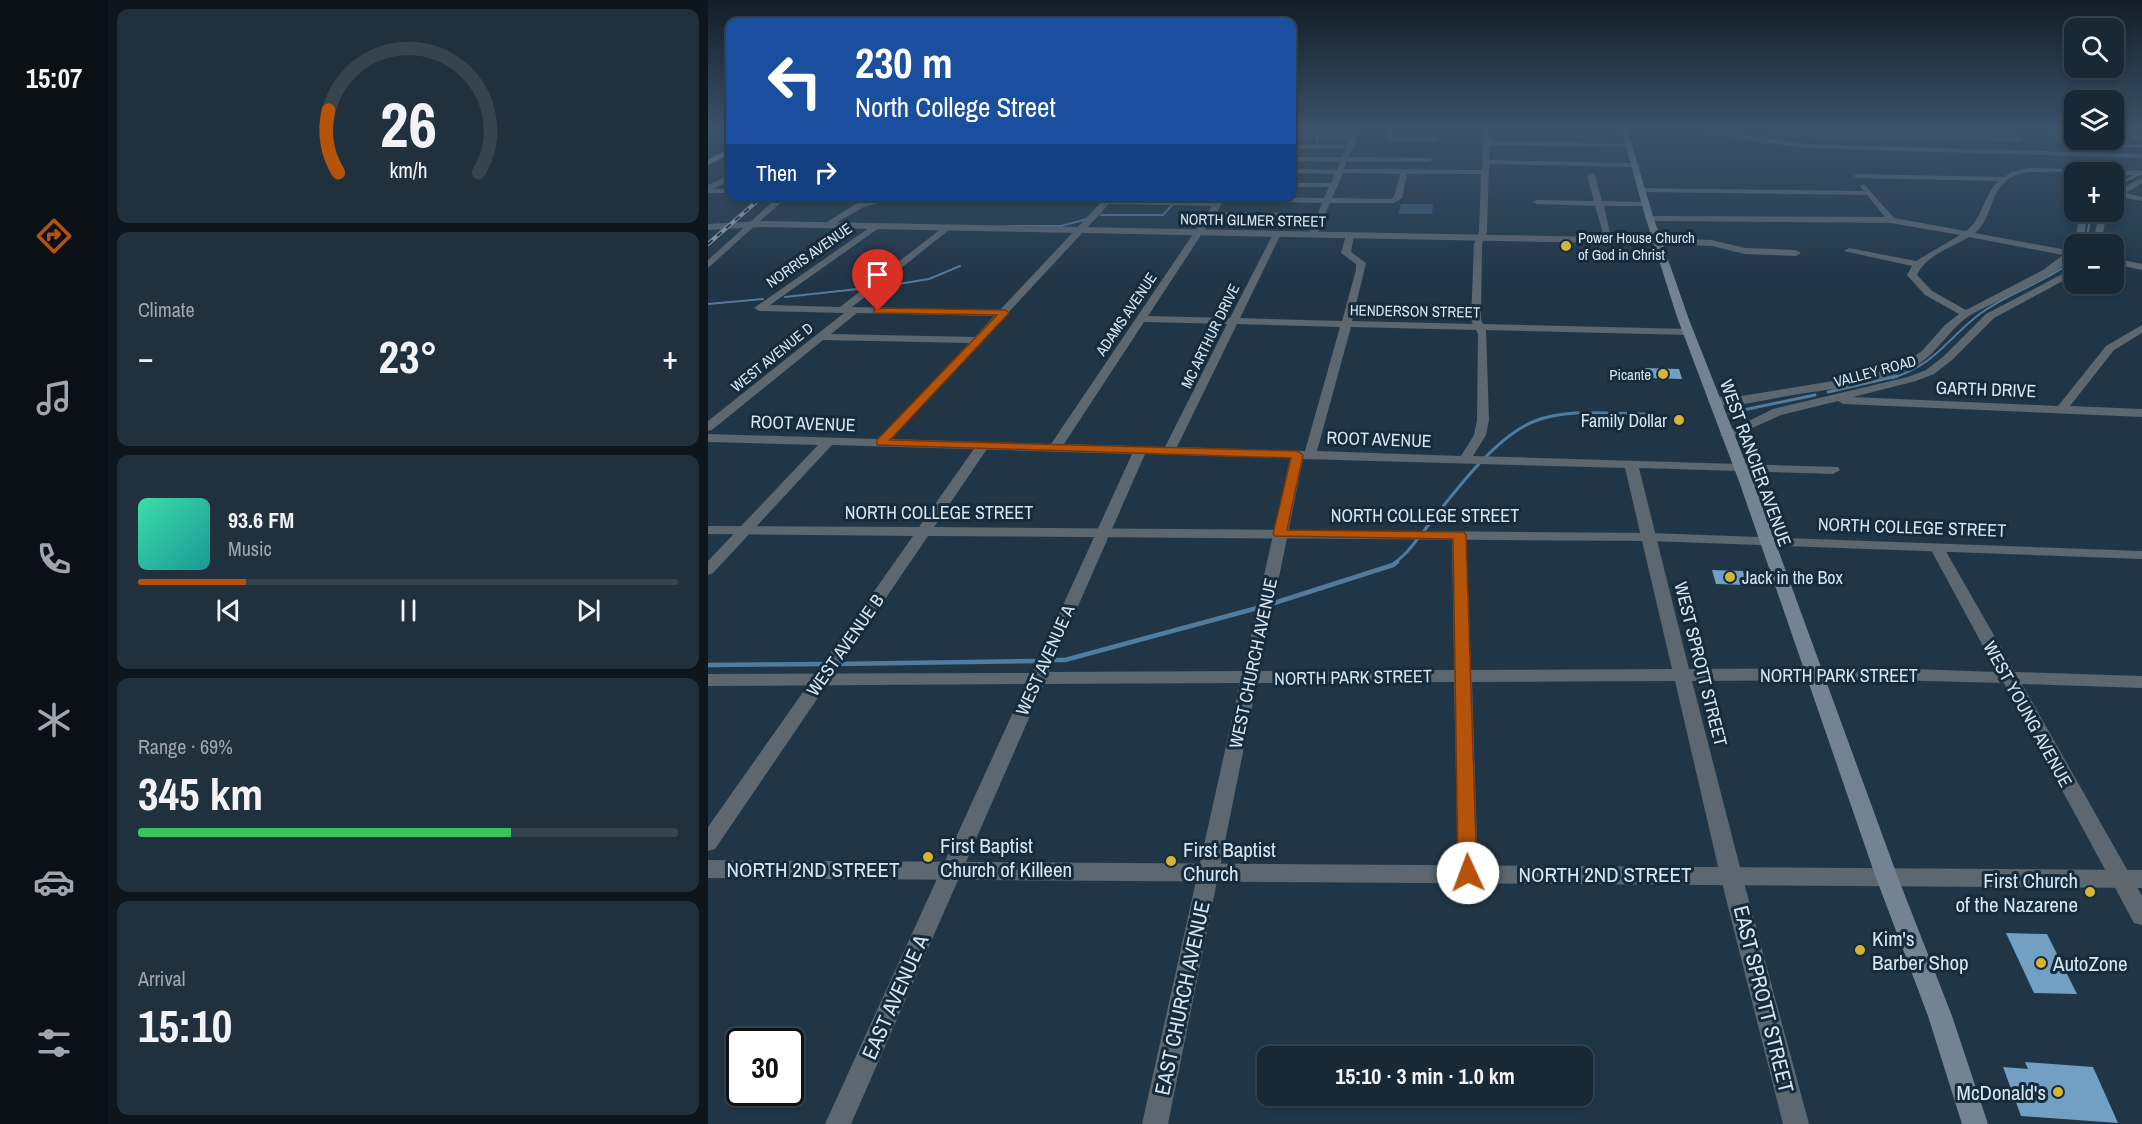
<!DOCTYPE html>
<html lang="en">
<head>
<meta charset="utf-8">
<style>
	body { margin:0; font-family:"Archivo Narrow",sans-serif; background:#21303d; color:#f1f3f6; height:100vh; display:flex; flex-direction:column; font-size:22px; white-space:nowrap }
	* { box-sizing:border-box; margin:0 }
	p { font-size:20px; color:#9fa6ad }
	.icon { flex:none; width:33px; height:33px; fill:none; stroke:currentColor; stroke-width:2; stroke-linecap:round; stroke-linejoin:round }
	.map { position:relative; flex:1; overflow:hidden }
	.sheet { display:flex; flex-direction:column; gap:9px; padding:9px; background:#0d161d; width:600px }
	.sheet>* { flex:none }
	.hud { position:absolute; left:18px; top:18px; width:570px; height:183px; border-radius:12px; box-shadow:0 3px 9px #0003,0 0 0 2px #364450; background:#1a4fa0; color:#fff; overflow:hidden }
	.tools { position:absolute; left:1356px; top:18px; display:grid; gap:12px }
	.tools a { display:grid; place-items:center; width:60px; height:60px; border-radius:12px; background:#182835; box-shadow:0 3px 9px #0003,0 0 0 2px #364450; font-size:30px }
	.speed { position:absolute; left:18px; top:1028px; display:flex; gap:12px; font-size:30px; font-weight:700; text-align:center }
	.speed>* { display:grid; place-content:center; width:78px; height:78px; border-radius:50%; background:#182835; box-shadow:0 3px 9px #0003,0 0 0 2px #364450; line-height:1 }
	.speed .limit { border:3px solid #111; border-radius:9px; background:#fff; color:#111 }
	.pin { position:absolute; display:grid; place-items:center; width:51px; height:51px; color:#fff; margin:-62px -26px; border-radius:50% 50% 50% 0; rotate:-45deg; box-shadow:0 0 6px #0007 }
	.pin .icon { rotate:45deg }
	.me { position:absolute; width:66px; margin:-33px; rotate:358deg; stroke-linejoin:round; filter:drop-shadow(0 0 4px #0008) }
	.turn { display:flex; align-items:center; gap:21px; height:126px; padding:0 30px; font-size:27px }
	.turn .icon { width:78px; height:78px; stroke-width:2.5 }
	.turn b { display:block; font-size:42px; line-height:51px }
	.then { display:flex; align-items:center; height:57px; padding:0 30px; background:#0003; gap:12px; font-size:22px }
	.big { font-size:45px; font-weight:700; line-height:1.1 }
	.sheet .card { flex:1; display:flex; flex-direction:column; justify-content:center; gap:9px; min-width:0; padding:0 21px; border-radius:12px; background:#21303d }
	.sheet .dial { align-items:center; gap:0 }
	.dial svg { height:156px; overflow:visible; fill:none; stroke:#364450; stroke-width:7; stroke-linecap:round; text-anchor:middle }
	.dial text { fill:#f1f3f6; stroke:none }
	.song { display:flex; align-items:center; gap:18px }
	.cover { width:72px; height:72px; border-radius:9px; background:linear-gradient(135deg,hsl(160 70% 55%),hsl(180 70% 35%)) }
	.played { height:6px; border-radius:3px; background:linear-gradient(90deg,#b45309 20%,#364450 20%) }
	.keys { display:flex; justify-content:space-around; direction:ltr }
	.heat { display:flex; justify-content:space-between; align-items:center; font-size:33px; direction:ltr }
	.charge { height:9px; border-radius:4px; background:linear-gradient(90deg,#34c759 69%,#364450 0) }
	.trip { position:absolute; left:549px; top:1046px; width:336px; height:60px; border-radius:12px; background:#182835; box-shadow:0 3px 9px #0003,0 0 0 2px #364450; font-weight:700; line-height:60px; text-align:center }
	main { display:flex; flex:1; min-height:0 }
	.tabs { display:flex; flex-direction:column; width:108px; justify-content:space-around; align-items:center; background:#0a1015; color:#9fa6ad }
	.tabs .icon { width:42px; height:42px }
	.tabs .active { color:#b45309 }
	.tabs b { font-size:27px; color:#f1f3f6 }
	.map>svg:first-child { display:block }
	.green { fill:#395a75 }
	.lines { fill:none; stroke-linecap:round; stroke-linejoin:round }
	.stream-far2 { stroke:#507c9f; stroke-width:2 }
	.stream-far1 { stroke:#507c9f; stroke-width:3 }
	.stream { stroke:#507c9f; stroke-width:4.5 }
	.building { fill:#729fc4 }
	.minor { fill:#5c6770; fill-rule:evenodd }
	.tertiary { fill:#5c6770; fill-rule:evenodd }
	.secondary { fill:#738391; fill-rule:evenodd }
	.primary { fill:#8399ab; fill-rule:evenodd }
	.rail-casing { stroke:#9eaebb; stroke-width:4 }
	.rail { stroke:#162c3d; stroke-width:2; stroke-dasharray:6; stroke-linecap:butt }
	.route { fill:#b45309; stroke:#753606; stroke-width:1.5 }
	.poi-dot { fill:#d6b534; stroke:#162c3d; stroke-width:2 }
	.labels { text-anchor:middle; dominant-baseline:central; stroke-width:6; stroke-linejoin:round; paint-order:stroke }
	.far-street-label { font-size:15px; fill:#d7e5f0; stroke:#162c3d }
	.far-poi-label { font-size:15px; fill:#d7e5f0; stroke:#162c3d; text-anchor:start }
	.street-label { font-size:18px; fill:#d7e5f0; stroke:#162c3d }
	.poi-label { font-size:18px; fill:#d7e5f0; stroke:#162c3d; text-anchor:end }
	.near-poi-label { font-size:21px; fill:#d7e5f0; stroke:#162c3d; text-anchor:start }
	.near-street-label { font-size:21px; fill:#d7e5f0; stroke:#162c3d }
</style>
</head>
<body>
<main>
<nav class="tabs">
<b>15:07</b>
<svg class="icon active" aria-label="directions" viewBox="0 0 24 24"><path d="M12 3l9 9-9 9-9-9zM9 14v-3h6M13 9l2 2-2 2"/></svg>
<svg class="icon" aria-label="music" viewBox="0 0 24 24"><path d="M9 18V5l10-2v13"/><circle cx="6" cy="18" r="3"/><circle cx="16" cy="16" r="3"/></svg>
<svg class="icon" aria-label="phone" viewBox="0 0 24 24"><path d="M5 4h4l2 5-3 2q2 4 5 5l2-3 5 2v4C11 20 4 13 5 4z"/></svg>
<svg class="icon" aria-label="climate" viewBox="0 0 24 24"><path d="M12 3v18M4 7l16 10M4 17L20 7"/></svg>
<svg class="icon" aria-label="car" viewBox="0 0 24 24"><path d="M5 17H2v-5l4-1 3-4h7l3 4 3 1v5h-3M9 17h6M6 11h13"/><circle cx="7" cy="17" r="2"/><circle cx="17" cy="17" r="2"/></svg>
<svg class="icon" aria-label="filters" viewBox="0 0 24 24"><path d="M4 7h16M4 17h16"/><circle cx="9" cy="7" r="2"/><circle cx="15" cy="17" r="2"/></svg>
</nav>
<section class="sheet">
<div class="card dial"><svg viewBox="0 0 100 80">
<path d="M14 69A42 42 0 1 1 86 69"/>
<path d="M14 69A42 42 0 0 1 9 37" stroke="#b45309"/>
<text x="50" y="56" font-size="32" font-weight="700">26</text>
<text x="50" y="72" font-size="11">km/h</text>
</svg></div>
<div class="card"><p>Climate</p>
<div class="heat"><a>−</a><b class="big">23°</b><a>+</a></div>
</div>
<div class="card">
<div class="song"><i class="cover"></i><div><b>93.6 FM</b><p>Music</p></div></div>
<div class="played"></div>
<div class="keys"><svg class="icon" aria-label="previous" viewBox="0 0 24 24"><path d="M18 5L8 12l10 7zM5 5v14"/></svg><svg class="icon" aria-label="pause" viewBox="0 0 24 24"><path d="M8 5v14M16 5v14"/></svg><svg class="icon" aria-label="next" viewBox="0 0 24 24"><path d="M6 5l10 7-10 7zM19 5v14"/></svg></div>
</div>
<div class="card"><p>Range · 69%</p><b class="big">345 km</b><div class="charge"></div></div>
<div class="card"><p>Arrival</p><b class="big">15:10</b></div>
</section>
<div class="map">
<svg width="1434" height="1124" viewBox="0 0 1434 1124">
	<rect width="100%" height="100%" fill="#203647"/>
	<g class="green">
		<path d="M1030,128L1279,129L1288,131L1286,133L1315,138L1312,142L1104,137L1061,134Z"/>
		<path d="M1366,128V140H1406V133L1423,143H1360L1332,129Z"/>
		<path d="M693,204H725L724,214H690Z"/>
	</g>
	<g class="lines">
		<g class="stream-far2">
			<path d="M620,133L623,128"/>
			<path d="M1410,133L1434,138"/>
			<path d="M608,145L610,137"/>
			<path d="M1365,145L1434,146"/>
			<path d="M1406,187L1431,174"/>
			<path d="M468,200L472,196"/>
			<path d="M393,215H455L464,205"/>
			<path d="M300,226H353L379,219"/>
			<path d="M1378,244L1383,212"/>
			<path d="M166,288L221,279L252,266"/>
			<path d="M77,297L159,288"/>
			<path d="M0,304L55,299"/>
			<path d="M1185,378C1231,362 1238,339 1273,313C1302,292 1338,282 1366,260"/>
		</g>
		<g class="stream-far1">
			<path d="M1120,392L1189,376"/>
			<path d="M1021,413L1107,395"/>
			<path d="M687,563L699,552C731,514 780,439 827,421C860,408 902,414 937,414"/>
		</g>
		<g class="stream">
			<path d="M563,604L685,565L689,562"/>
			<path d="M342,660H357L553,607"/>
			<path d="M129,664L332,661"/>
			<path d="M0,665L119,664"/>
		</g>
	</g>
	<g class="building">
		<path d="M936,368L971,369L974,379L938,378Z"/>
		<path d="M1004,570L1035,571L1040,585L1008,584Z"/>
		<path d="M1298,933L1339,934L1369,994L1326,993Z"/>
		<path d="M1317,1062L1385,1067L1410,1123L1313,1116L1295,1067L1320,1069Z"/>
	</g>
	<g class="lines">
		<g class="minor">
			<path d="M647,128H653L641,157L721,158L725,160L721,162H639L636,169L774,170L776,128H782V141L923,144L921,147L782,145L781,160L928,163L932,165L928,167L781,164L779,232L774,244L773,320L775,324L981,329L986,332L981,335L778,330L781,420L778,435L765,456L1130,467L1132,470L1125,474L931,468L981,669L1178,668L1289,672L1222,548L1229,544L1236,548L1307,672L1434,676V688L1314,684L1434,896V925L1426,923L1296,683L1178,680L984,681L1034,875L1101,1124H1075L1012,875L967,681L764,682L770,873L767,879L760,882L753,879L750,873L746,682L549,683L460,1124H434L532,683L336,684L143,1124H117L318,684L0,686V674L324,673L424,454L124,445L5,573L0,575V561L110,445L0,442V434L170,439L261,343L115,340L4,430L0,431V421L136,313L51,311L46,308L168,223L172,226L171,228L62,305L132,307L238,225L242,228L241,230L144,307L292,310L399,196H408L405,200L507,202L511,196L616,198L621,187H584V183H623L627,174L584,173V169L629,170L632,162L584,161V157H634L638,149H584V145H639L642,138L584,137V133L644,134ZM635,173L692,174L686,197L682,199L624,198ZM699,174H773L771,232L766,244L763,320L765,324L644,321L658,263L643,252L646,235L642,232L638,235L633,253L648,264V270L634,321L532,318L573,234L569,231L565,234L522,318L440,316L505,217L607,218L601,234L605,237L609,234L622,203H686L694,198ZM515,201L614,203L610,213L509,212ZM401,204L504,206L343,444L183,439ZM149,313L286,316L267,337L123,334ZM436,322L519,324L457,447L356,444ZM529,324L632,327L597,451L469,447ZM643,327L768,330L770,334L769,420L766,435L753,456L609,451ZM437,454L582,458L535,671L341,672ZM595,459L917,468L964,669L763,670L758,535L751,531L744,535L746,670L552,671Z"/>
			<path d="M680,128H686L685,137H727L730,139L727,141H683L678,137Z"/>
			<path d="M1292,128L1302,129L1305,134L1300,135Z"/>
			<path d="M1320,168L1434,171V175H1406V172H1320C1278,179 1289,215 1267,233L1359,250L1368,239L1371,212H1379L1376,240L1373,244H1366V257L1364,256C1346,281 1288,299 1261,316C1240,330 1227,357 1204,368C1165,386 1120,389 1079,396C1055,400 1026,409 1002,404L1000,401L1006,397L1033,396L1162,375L1197,363L1214,351L1237,325L1251,314L1217,295L1199,275L1204,266L1136,251L1141,248L1208,261L1252,235L1183,223L942,221L938,218L939,216L1177,217L1159,195L933,192L929,190L930,188L1156,191L1152,186L1156,184L1186,218L1258,231C1274,220 1275,197 1290,181L1149,178L1145,176L1149,174L1296,177L1304,172ZM1261,237L1355,255L1335,270L1258,310L1224,291L1209,275C1218,255 1243,248 1261,237Z"/>
			<path d="M883,173L887,175L894,201L938,202L942,204L938,206H896L904,242L897,240L887,206L829,204L825,202L829,200L886,201L879,175Z"/>
			<path d="M22,175V180L5,189H22V193H0V185Z"/>
			<path d="M1434,178V183L1418,193L1434,197V201L1412,197L1406,199V192Z"/>
			<path d="M71,196H80L0,268V260Z"/>
			<path d="M175,196H190L154,208L121,227L114,225L148,204Z"/>
			<path d="M1391,212H1399L1393,244H1385Z"/>
			<path d="M949,238L1004,240L1037,248L1088,250L1093,253L1088,256L1037,254L1004,246L946,243L945,241Z"/>
			<path d="M1406,258L1434,264V270L1406,264Z"/>
			<path d="M1366,268V275L1286,318L1244,360L1226,374L1208,381L1145,397L1350,406L1398,346L1434,325V333L1406,350L1362,406L1434,409V417L1135,404L1130,401L1073,415L1022,438L1018,439L1012,435L1065,409L1200,377L1218,370L1236,356L1278,314Z"/>
		</g>
		<g class="tertiary">
			<path d="M968,128H994L1095,144L1434,154V158L1095,148Z"/>
			<path d="M55,221L949,238L953,241L949,244L55,227L0,230V224Z"/>
			<path d="M275,442L281,446L226,527L941,533L1434,551V559L941,541L220,536L7,849L0,851V827L205,536L0,534V526L211,527L270,443Z"/>
			<path d="M0,860L1434,870V888L0,878Z"/>
		</g>
		<path class="secondary" d="M913,128H919L945,216L980,317L1046,484L1189,875L1244,1016L1280,1124H1254L1220,1016L1167,875L1032,484L969,317L937,216Z"/>
		<path class="primary" d="M19,149H22V154L0,165V160Z"/>
		<defs>
			<path id="rail" d="M0,244L55,196"/>
		</defs>
		<use href="#rail" class="rail-casing"/>
		<use href="#rail" class="rail"/>
	</g>
	<linearGradient id="sky" x2="0" y2="1"><stop stop-color="#121e27"/><stop offset="0.45" stop-color="#3c5269"/><stop offset="1" stop-color="#3c5269" stop-opacity="0"/></linearGradient>
	<rect width="1434" height="285" fill="url(#sky)"/>
	<path class="route" d="M170,308L297,310L301,313L182,440L589,451L595,455L579,530L756,532L758,535L769,873L767,879L760,881L753,879L750,873L745,539L567,536L565,534L583,458L169,445V440L289,315L166,313V309Z"/>
	<g class="poi-dot">
		<circle cx="858" cy="246" r="6"/>
		<circle cx="955" cy="374" r="6"/>
		<circle cx="971" cy="420" r="6"/>
		<circle cx="1022" cy="577" r="6"/>
		<circle cx="220" cy="857" r="6"/>
		<circle cx="463" cy="861" r="6"/>
		<circle cx="1382" cy="892" r="6"/>
		<circle cx="1152" cy="950" r="6"/>
		<circle cx="1333" cy="963" r="6"/>
		<circle cx="1350" cy="1092" r="6"/>
	</g>
	<g class="labels">
		<g class="far-street-label">
			<text transform="translate(545 220) rotate(1)">NORTH GILMER STREET</text>
			<text transform="translate(101 255) rotate(-35)">NORRIS AVENUE</text>
			<text transform="translate(707 311) rotate(1)">HENDERSON STREET</text>
			<text transform="translate(418 314) rotate(-56)">ADAMS AVENUE</text>
			<text transform="translate(502 336) rotate(-64)">MC ARTHUR DRIVE</text>
			<text transform="translate(64 357) rotate(-39)">WEST AVENUE D</text>
			<text transform="translate(1167 371) rotate(-15)">VALLEY ROAD</text>
		</g>
		<g class="far-poi-label">
			<text x="870" y="237">Power House Church<tspan x="870" dy="17">of God in Christ</tspan></text>
			<text x="943" y="374" text-anchor="end">Picante</text>
		</g>
		<g class="street-label">
			<text transform="translate(1278 389) rotate(2)">GARTH DRIVE</text>
			<text transform="translate(95 423) rotate(2)">ROOT AVENUE</text>
			<text transform="translate(671 439) rotate(2)">ROOT AVENUE</text>
			<text transform="translate(1048 463) rotate(70)">WEST RANCIER AVENUE</text>
			<text x="231" y="512">NORTH COLLEGE STREET</text>
			<text x="717" y="515">NORTH COLLEGE STREET</text>
			<text transform="translate(1204 527) rotate(2)">NORTH COLLEGE STREET</text>
			<text transform="translate(137 645) rotate(-55)">WEST AVENUE B</text>
			<text transform="translate(337 660) rotate(-66)">WEST AVENUE A</text>
			<text transform="translate(545 663) rotate(-78)">WEST CHURCH AVENUE</text>
			<text transform="translate(993 664) rotate(76)">WEST SPROTT STREET</text>
			<text x="1131" y="675">NORTH PARK STREET</text>
			<text transform="translate(645 677) rotate(-1)">NORTH PARK STREET</text>
			<text transform="translate(1320 714) rotate(61)">WEST YOUNG AVENUE</text>
		</g>
		<g class="poi-label">
			<text x="959" y="420">Family Dollar</text>
			<text x="1034" y="577" text-anchor="start">Jack in the Box</text>
		</g>
		<g class="near-poi-label">
			<text x="232" y="845">First Baptist<tspan x="232" dy="24">Church of Killeen</tspan></text>
			<text x="475" y="849">First Baptist<tspan x="475" dy="24">Church</tspan></text>
			<text x="1370" y="880" text-anchor="end">First Church<tspan x="1370" dy="24">of the Nazarene</tspan></text>
			<text x="1164" y="938">Kim's<tspan x="1164" dy="24">Barber Shop</tspan></text>
			<text x="1345" y="963">AutoZone</text>
			<text x="1338" y="1092" text-anchor="end">McDonald's</text>
		</g>
		<g class="near-street-label">
			<text x="105" y="869">NORTH 2ND STREET</text>
			<text x="897" y="874">NORTH 2ND STREET</text>
			<text transform="translate(187 997) rotate(-66)">EAST AVENUE A</text>
			<text transform="translate(474 998) rotate(-78)">EAST CHURCH AVENUE</text>
			<text transform="translate(1056 999) rotate(76)">EAST SPROTT STREET</text>
		</g>
	</g>
</svg>
<div class="tools">
<a><svg class="icon" aria-label="search" viewBox="0 0 24 24"><circle cx="10" cy="10" r="6"/><path d="M15 15l6 6"/></svg></a>
<a><svg class="icon" aria-label="layers" viewBox="0 0 24 24"><path d="M12 4l9 5-9 5-9-5zM3 14l9 5 9-5"/></svg></a>
<a>+</a>
<a>−</a>
</div>
<div class="speed"><div class="limit">30</div></div>
<div class="pin" style="left:170px;top:311px;background:#d93025"><svg class="icon" aria-label="arrive" viewBox="0 0 24 24"><path d="M6 21V4h12l-3 4 3 4H6"/></svg></div>
<svg class="me" style="left:760px;top:873px" viewBox="-20 -20 40 40"><circle r="19" fill="#fff"/><path d="M0-13L10 11 0 6-10 11z" fill="#b45309"/></svg>
<div class="trip">15:10 · 3 min · 1.0 km</div>
<div class="hud">
<div class="turn"><svg class="icon" aria-label="left" viewBox="0 0 24 24"><path d="M17 20v-9H6M10 6l-5 5 5 5"/></svg><div><b>230 m</b>North College Street</div></div>
<div class="then">Then<svg class="icon" aria-label="right" viewBox="0 0 24 24"><path d="M7 20v-9h11M14 6l5 5-5 5"/></svg></div>
</div>
</div>
</main>
</body>
</html>
